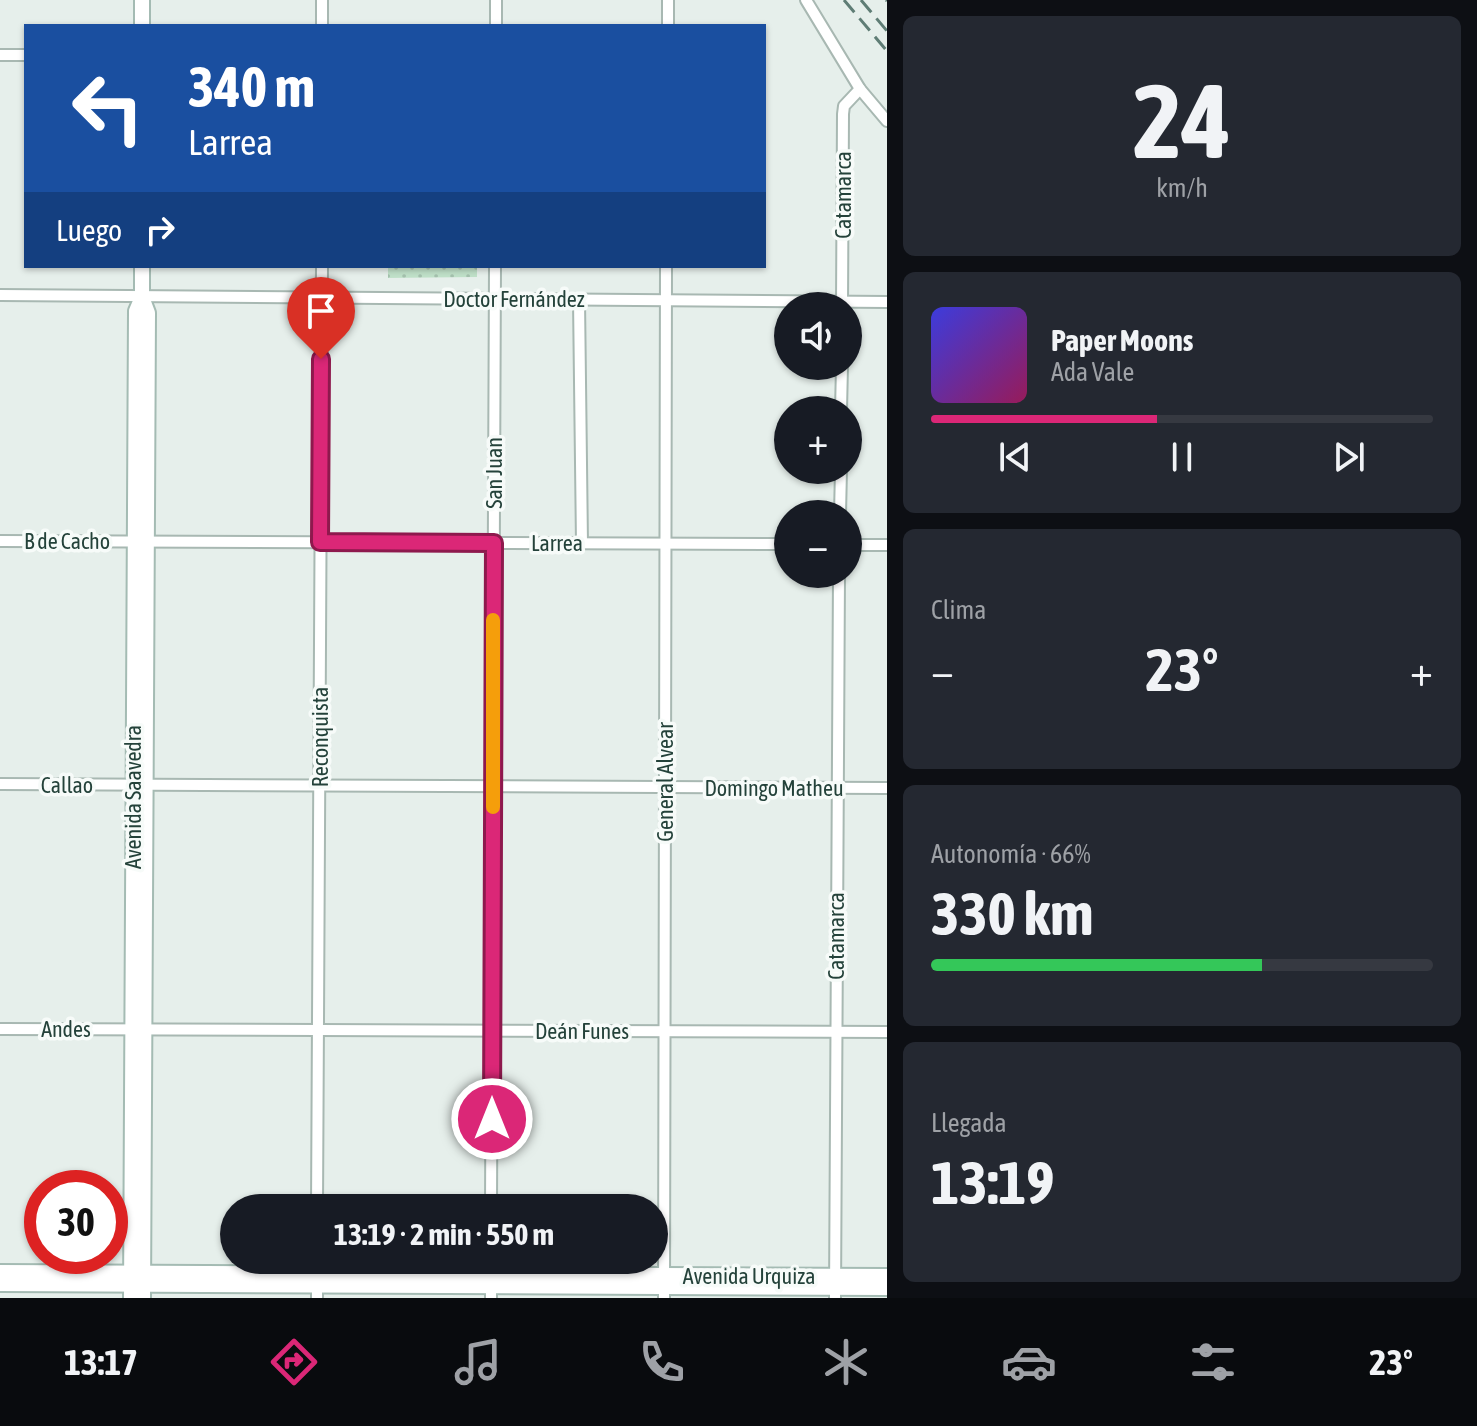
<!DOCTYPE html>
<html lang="es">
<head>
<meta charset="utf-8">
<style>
	body { margin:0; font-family:"Asap Condensed",sans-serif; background:#242831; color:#f1f3f6; height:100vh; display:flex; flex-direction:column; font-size:30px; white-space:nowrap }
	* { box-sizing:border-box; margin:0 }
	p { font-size:26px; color:#9ea1a6 }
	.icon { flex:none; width:44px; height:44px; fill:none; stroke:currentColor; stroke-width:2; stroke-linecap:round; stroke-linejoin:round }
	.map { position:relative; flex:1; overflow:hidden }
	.sheet { display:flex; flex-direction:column; gap:16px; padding:16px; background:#0d0f14; width:590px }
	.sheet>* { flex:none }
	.top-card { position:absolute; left:24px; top:24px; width:742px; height:244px; border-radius:0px; box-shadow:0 2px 6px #0004; background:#1a4fa0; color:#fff; overflow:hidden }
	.buttons { position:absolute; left:774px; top:292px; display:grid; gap:16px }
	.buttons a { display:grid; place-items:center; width:88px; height:88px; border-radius:50%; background:#171b24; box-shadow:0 2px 6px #0004; font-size:40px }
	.speed { position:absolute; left:24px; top:1170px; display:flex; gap:16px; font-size:40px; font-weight:700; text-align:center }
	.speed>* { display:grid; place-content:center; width:104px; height:104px; border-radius:50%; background:#171b24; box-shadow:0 2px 6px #0004; line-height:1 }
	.speed .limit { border:12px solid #d22; background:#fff; color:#111 }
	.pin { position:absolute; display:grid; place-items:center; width:68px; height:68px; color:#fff; margin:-82px -34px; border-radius:50% 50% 50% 0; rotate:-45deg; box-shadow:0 0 8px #0007 }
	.pin .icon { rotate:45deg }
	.me { position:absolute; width:88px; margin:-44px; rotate:0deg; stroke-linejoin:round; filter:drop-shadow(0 0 6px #0008) }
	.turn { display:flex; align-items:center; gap:28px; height:168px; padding:0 32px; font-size:36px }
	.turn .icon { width:104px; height:104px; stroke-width:2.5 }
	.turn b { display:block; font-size:56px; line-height:68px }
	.then { display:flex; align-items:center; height:76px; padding:0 32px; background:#0003; gap:16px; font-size:30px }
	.big { font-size:60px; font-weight:700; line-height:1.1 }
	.sheet .widget { flex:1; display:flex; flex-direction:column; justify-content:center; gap:12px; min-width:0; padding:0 28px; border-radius:12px; background:#242831 }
	.sheet .dial { align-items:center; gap:0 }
	.dial b { font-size:104px; line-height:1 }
	.song { display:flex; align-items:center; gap:24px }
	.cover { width:96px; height:96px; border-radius:12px; background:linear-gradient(135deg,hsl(240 70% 55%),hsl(330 70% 35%)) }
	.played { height:8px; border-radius:4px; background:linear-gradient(90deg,#db2777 45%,#363941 45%) }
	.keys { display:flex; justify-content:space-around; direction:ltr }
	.heat { display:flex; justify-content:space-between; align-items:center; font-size:44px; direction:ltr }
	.charge { height:12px; border-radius:6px; background:linear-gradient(90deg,#34c759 66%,#363941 0) }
	.trip { position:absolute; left:220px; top:1194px; width:448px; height:80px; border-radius:40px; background:#171b24; box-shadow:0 2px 6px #0004; font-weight:700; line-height:80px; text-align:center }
	.tabs { display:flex; height:128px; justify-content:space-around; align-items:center; background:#090b0e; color:#9ea1a6 }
	.tabs .icon { width:56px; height:56px }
	.tabs .selected { color:#db2777 }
	.tabs b { font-size:36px; color:#f1f3f6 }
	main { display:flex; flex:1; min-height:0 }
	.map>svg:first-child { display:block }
	.park { fill:url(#park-dots) }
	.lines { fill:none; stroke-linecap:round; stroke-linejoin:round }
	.street-casing { stroke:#a8b8b2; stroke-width:14 }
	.secondary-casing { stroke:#a4bbb3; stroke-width:18 }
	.street { stroke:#fff; stroke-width:10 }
	.secondary { stroke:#fff; stroke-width:14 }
	.rail { stroke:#5f7d75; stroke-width:3; stroke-dasharray:16 8; stroke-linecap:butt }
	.route-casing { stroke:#8e194d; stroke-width:20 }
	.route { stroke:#db2777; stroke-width:14 }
	.slow { stroke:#f59e0b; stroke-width:14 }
	.labels { text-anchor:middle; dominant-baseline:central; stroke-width:7; stroke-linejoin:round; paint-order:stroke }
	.street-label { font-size:22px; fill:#24423a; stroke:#f7fbf9 }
</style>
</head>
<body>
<main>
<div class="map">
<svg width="887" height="1298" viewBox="0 0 887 1298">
	<defs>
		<pattern id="park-dots" width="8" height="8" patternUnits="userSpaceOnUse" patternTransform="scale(2)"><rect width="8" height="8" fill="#bfe0c8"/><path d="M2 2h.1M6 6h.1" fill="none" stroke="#a4c1ad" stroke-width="1.8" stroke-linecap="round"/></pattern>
	</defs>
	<rect width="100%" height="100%" fill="#e6efeb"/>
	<path class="park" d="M388,266H477V277L388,278Z"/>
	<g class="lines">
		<defs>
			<g id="street">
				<path d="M806,0L860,89L887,121"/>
				<path d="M322,26V0"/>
				<path d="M496,26V0"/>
				<path d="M668,26V0"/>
				<path d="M0,55H26"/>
				<path d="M0,295L887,302"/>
				<path d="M579,300L582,544"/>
				<path d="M842,306L843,114L844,106L860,89"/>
				<path d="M841,410L842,366"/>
				<path d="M840,514L841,470"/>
				<path d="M0,541L788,544"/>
				<path d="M848,545H887"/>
				<path d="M0,784L887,788"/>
				<path d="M0,1029L887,1032"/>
				<path d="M317,1208L322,266"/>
				<path d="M491,1208L495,266"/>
				<path d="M317,1298V1260"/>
				<path d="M491,1298V1260"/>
				<path d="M664,1298L666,266"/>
				<path d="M835,1298L839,574"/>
			</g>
			<g id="secondary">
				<path d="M142,26V0"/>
				<path d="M142,297V266"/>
				<path d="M0,1272L887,1276"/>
				<path d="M0,1284L887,1288"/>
				<path d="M131,1298L136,311L142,297L148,313L143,1298"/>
			</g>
		</defs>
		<use href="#street" class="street-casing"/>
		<use href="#secondary" class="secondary-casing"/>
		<use href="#street" class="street"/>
		<use href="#secondary" class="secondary"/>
		<g class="rail">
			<path d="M844,0L887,51"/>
			<path d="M861,0L887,31"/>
			<path d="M886,0L887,1"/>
		</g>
	</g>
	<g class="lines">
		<defs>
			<path id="route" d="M321,359L320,542L494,543L492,1119"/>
		</defs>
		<use href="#route" class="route-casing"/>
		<use href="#route" class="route"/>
		<path class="slow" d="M493,807V620"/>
	</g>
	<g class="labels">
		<g class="street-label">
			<text transform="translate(843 195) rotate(-90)">Catamarca</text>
			<text x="514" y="299">Doctor Fernández</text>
			<text transform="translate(494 473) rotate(-90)">San Juan</text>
			<text x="67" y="541">B de Cacho</text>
			<text x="557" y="543">Larrea</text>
			<text transform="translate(320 737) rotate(-90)">Reconquista</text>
			<text transform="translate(665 782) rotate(-90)">General Alvear</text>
			<text x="67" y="785">Callao</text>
			<text x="774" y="788">Domingo Matheu</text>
			<text transform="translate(133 797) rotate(-90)">Avenida Saavedra</text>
			<text transform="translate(836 936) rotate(-90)">Catamarca</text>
			<text x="66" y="1029">Andes</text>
			<text x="582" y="1031">Deán Funes</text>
			<text x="749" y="1276">Avenida Urquiza</text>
		</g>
	</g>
</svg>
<div class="buttons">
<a><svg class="icon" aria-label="sound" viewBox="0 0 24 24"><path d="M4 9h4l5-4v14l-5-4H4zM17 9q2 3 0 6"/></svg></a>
<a>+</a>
<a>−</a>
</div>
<div class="speed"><div class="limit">30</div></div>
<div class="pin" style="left:321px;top:359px;background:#d93025"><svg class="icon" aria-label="arrive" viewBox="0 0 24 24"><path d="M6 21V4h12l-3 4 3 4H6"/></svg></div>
<svg class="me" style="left:492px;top:1119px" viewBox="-20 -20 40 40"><circle r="17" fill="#db2777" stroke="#fff" stroke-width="3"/><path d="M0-11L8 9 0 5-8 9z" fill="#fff"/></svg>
<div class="trip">13:19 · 2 min · 550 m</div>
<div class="top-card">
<div class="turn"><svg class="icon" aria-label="left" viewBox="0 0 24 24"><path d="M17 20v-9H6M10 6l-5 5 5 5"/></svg><div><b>340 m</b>Larrea</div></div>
<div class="then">Luego<svg class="icon" aria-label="right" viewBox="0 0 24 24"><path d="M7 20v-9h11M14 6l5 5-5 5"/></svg></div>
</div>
</div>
<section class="sheet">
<div class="widget dial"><b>24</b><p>km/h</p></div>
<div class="widget">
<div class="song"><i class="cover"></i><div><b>Paper Moons</b><p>Ada Vale</p></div></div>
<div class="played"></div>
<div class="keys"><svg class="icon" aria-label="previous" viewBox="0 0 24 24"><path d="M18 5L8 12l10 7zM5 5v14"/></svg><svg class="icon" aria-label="pause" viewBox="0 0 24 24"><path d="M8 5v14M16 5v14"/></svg><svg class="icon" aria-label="next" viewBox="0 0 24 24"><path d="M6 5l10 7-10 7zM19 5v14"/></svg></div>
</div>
<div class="widget"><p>Clima</p>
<div class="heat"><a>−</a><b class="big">23°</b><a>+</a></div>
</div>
<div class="widget"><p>Autonomía · 66%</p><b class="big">330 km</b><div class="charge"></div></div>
<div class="widget"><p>Llegada</p><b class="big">13:19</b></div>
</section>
</main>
<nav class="tabs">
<b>13:17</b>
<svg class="icon selected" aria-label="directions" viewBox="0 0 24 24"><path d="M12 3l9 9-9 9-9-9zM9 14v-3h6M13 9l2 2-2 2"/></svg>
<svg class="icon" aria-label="music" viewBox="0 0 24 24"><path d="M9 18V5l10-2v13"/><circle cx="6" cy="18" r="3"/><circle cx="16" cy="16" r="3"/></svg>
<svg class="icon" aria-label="phone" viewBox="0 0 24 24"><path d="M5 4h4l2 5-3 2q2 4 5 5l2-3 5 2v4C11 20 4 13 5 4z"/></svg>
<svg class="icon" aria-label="climate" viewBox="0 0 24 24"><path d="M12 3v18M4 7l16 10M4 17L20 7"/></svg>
<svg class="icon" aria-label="car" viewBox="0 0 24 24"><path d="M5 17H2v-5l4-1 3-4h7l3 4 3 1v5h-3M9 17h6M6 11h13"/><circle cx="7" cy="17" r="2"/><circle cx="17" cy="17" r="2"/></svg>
<svg class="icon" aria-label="filters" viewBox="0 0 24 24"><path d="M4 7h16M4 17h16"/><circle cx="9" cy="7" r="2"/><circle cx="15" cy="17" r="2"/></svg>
<b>23°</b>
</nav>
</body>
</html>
